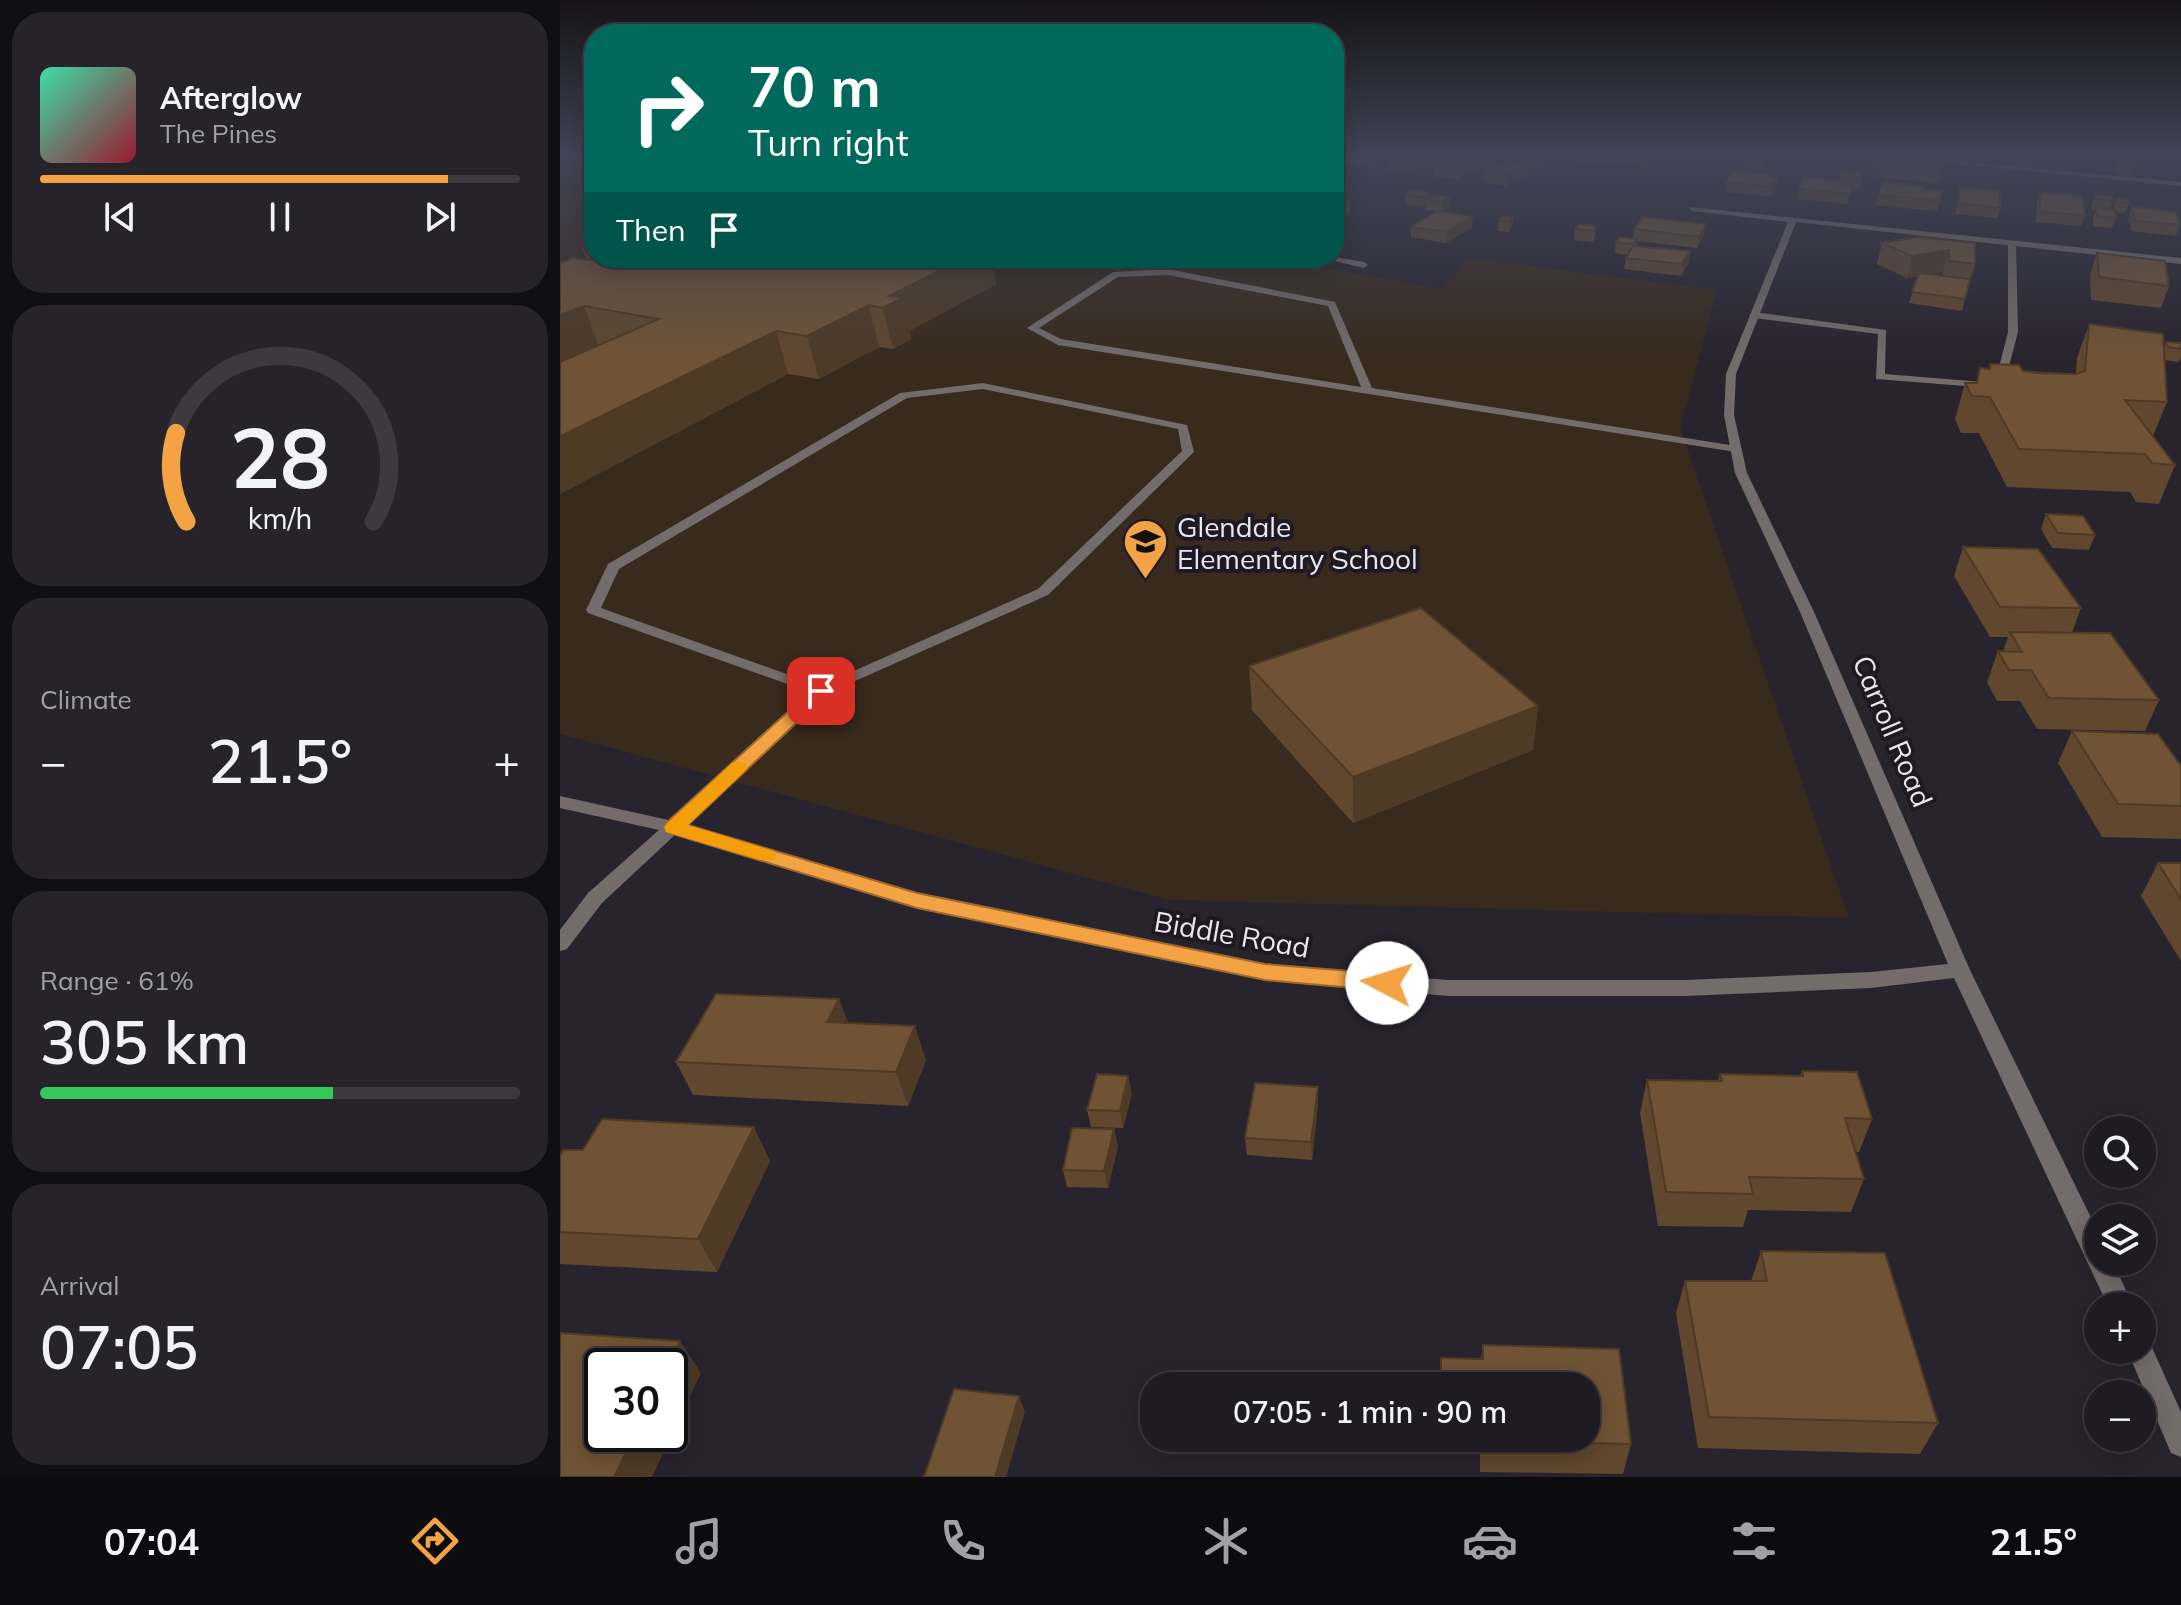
<!DOCTYPE html>
<html lang="en">
<head>
<meta charset="utf-8">
<style>
	body { margin:0; font-family:Mulish,sans-serif; background:#26242a; color:#f1f3f6; height:100vh; display:flex; flex-direction:column; font-size:30px; white-space:nowrap }
	* { box-sizing:border-box; margin:0 }
	p { font-size:26px; color:#a1a1a5 }
	.icon { flex:none; width:44px; height:44px; fill:none; stroke:currentColor; stroke-width:2; stroke-linecap:round; stroke-linejoin:round }
	.map { position:relative; flex:1; overflow:hidden }
	.side { display:flex; flex-direction:column; gap:12px; padding:12px; background:#100f13; width:560px }
	.side>* { flex:none }
	.banner { position:absolute; left:24px; top:24px; width:760px; height:244px; border-radius:32px; box-shadow:0 4px 20px #0003,0 0 0 2px #3c3940; background:#00695c; color:#fff; overflow:hidden }
	.buttons { position:absolute; left:1524px; top:1116px; display:grid; gap:16px }
	.buttons a { display:grid; place-items:center; width:72px; height:72px; border-radius:50%; background:#1e1b22; box-shadow:0 4px 20px #0003,0 0 0 2px #3c3940; font-size:40px }
	.speed { position:absolute; left:24px; top:1348px; display:flex; gap:16px; font-size:40px; font-weight:700; text-align:center }
	.speed>* { display:grid; place-content:center; width:104px; height:104px; border-radius:50%; background:#1e1b22; box-shadow:0 4px 20px #0003,0 0 0 2px #3c3940; line-height:1 }
	.speed .limit { border:4px solid #111; border-radius:12px; background:#fff; color:#111 }
	.pin { position:absolute; display:grid; place-items:center; width:68px; height:68px; color:#fff; margin:-34px; border-radius:16px; box-shadow:0 4px 12px #0006 }
	.me { position:absolute; width:88px; margin:-44px; rotate:275deg; stroke-linejoin:round; filter:drop-shadow(0 0 6px #0008) }
	.turn { display:flex; align-items:center; gap:28px; height:168px; padding:0 32px; font-size:36px }
	.turn .icon { width:104px; height:104px; stroke-width:2.5 }
	.turn b { display:block; font-size:56px; line-height:68px }
	.then { display:flex; align-items:center; height:76px; padding:0 32px; background:#0003; gap:16px; font-size:30px }
	.big { font-size:60px; font-weight:600; line-height:1.1 }
	.side .card { flex:1; display:flex; flex-direction:column; justify-content:center; gap:12px; min-width:0; padding:0 28px; border-radius:32px; background:#26242a }
	.side .dial { align-items:center; gap:0 }
	.dial svg { height:208px; overflow:visible; fill:none; stroke:#3c3940; stroke-width:7; stroke-linecap:round; text-anchor:middle }
	.dial text { fill:#f1f3f6; stroke:none }
	.song { display:flex; align-items:center; gap:24px }
	.cover { width:96px; height:96px; border-radius:12px; background:linear-gradient(135deg,hsl(160 70% 55%),hsl(350 70% 35%)) }
	.played { height:8px; border-radius:4px; background:linear-gradient(90deg,#f4a344 85%,#3c3940 85%) }
	.keys { display:flex; justify-content:space-around; direction:ltr }
	.heat { display:flex; justify-content:space-between; align-items:center; font-size:44px; direction:ltr }
	.charge { height:12px; border-radius:6px; background:linear-gradient(90deg,#34c759 61%,#3c3940 0) }
	.trip { position:absolute; left:580px; top:1372px; width:460px; height:80px; border-radius:32px; background:#1e1b22; box-shadow:0 4px 20px #0003,0 0 0 2px #3c3940; font-weight:600; line-height:80px; text-align:center }
	.menu { display:flex; height:128px; justify-content:space-around; align-items:center; background:#0c0b0e; color:#a1a1a5 }
	.menu .icon { width:56px; height:56px }
	.menu .on { color:#f4a344 }
	.menu b { font-size:36px; color:#f1f3f6 }
	main { display:flex; flex:1; min-height:0 }
	.map>svg:first-child { display:block }
	.education { fill:#382a1d }
	.lines { fill:none; stroke-linecap:round; stroke-linejoin:round }
	.lane { fill:#736c6b; fill-rule:evenodd }
	.street { fill:#736c6b; fill-rule:evenodd }
	.wall { fill:#60472e; fill-rule:evenodd }
	.shaded-wall { fill:#4e3a25 }
	.building { fill:#705335; stroke:#4e3a25; stroke-width:2 }
	.route { fill:#f4a344; stroke:#9f6a2c; stroke-width:2 }
	.slow { fill:#f59e0b }
	.labels { text-anchor:middle; dominant-baseline:central; stroke-width:8; stroke-linejoin:round; paint-order:stroke }
	.poi-label { font-size:28px; fill:#eae7ee; stroke:#1e1a24; text-anchor:start }
	.street-label { font-size:28px; fill:#eae7ee; stroke:#1e1a24 }
</style>
</head>
<body>
<main>
<section class="side">
<div class="card">
<div class="song"><i class="cover"></i><div><b>Afterglow</b><p>The Pines</p></div></div>
<div class="played"></div>
<div class="keys"><svg class="icon" aria-label="previous" viewBox="0 0 24 24"><path d="M18 5L8 12l10 7zM5 5v14"/></svg><svg class="icon" aria-label="pause" viewBox="0 0 24 24"><path d="M8 5v14M16 5v14"/></svg><svg class="icon" aria-label="next" viewBox="0 0 24 24"><path d="M6 5l10 7-10 7zM19 5v14"/></svg></div>
</div>
<div class="card dial"><svg viewBox="0 0 100 80">
<path d="M14 69A42 42 0 1 1 86 69"/>
<path d="M14 69A42 42 0 0 1 10 35" stroke="#f4a344"/>
<text x="50" y="56" font-size="32" font-weight="700">28</text>
<text x="50" y="72" font-size="11">km/h</text>
</svg></div>
<div class="card"><p>Climate</p>
<div class="heat"><a>−</a><b class="big">21.5°</b><a>+</a></div>
</div>
<div class="card"><p>Range · 61%</p><b class="big">305 km</b><div class="charge"></div></div>
<div class="card"><p>Arrival</p><b class="big">07:05</b></div>
</section>
<div class="map">
<svg width="1621" height="1477" viewBox="0 0 1621 1477">
	<rect width="100%" height="100%" fill="#28242e"/>
	<path class="education" d="M0,155H34V258H708L881,289L907,258L1157,290L1120,428L1289,918L609,900L0,734Z"/>
	<g class="lines">
		<g class="lane">
			<path d="M1305,155H1331L1621,182V186Z"/>
			<path d="M1452,241L1456,243L1458,332L1443,389L1316,379L1318,334L1194,318L1189,315L1194,312L1326,330L1325,374L1435,383L1448,332V243Z"/>
			<path d="M403,258L449,260L466,258L450,266Z"/>
			<path d="M608,269L775,302L812,388L1176,446L1182,449L1176,452L498,345L467,328L553,272ZM608,275L768,306L801,387L501,339L479,328L558,277Z"/>
			<path d="M423,383L627,425L634,452L488,595L266,694L119,831H107L104,827L107,823L250,692L28,613L26,610L48,564L340,393ZM423,389L618,429L622,451L478,589L260,686L41,608L59,569L347,398Z"/>
		</g>
		<g class="street">
			<path d="M945,155H966L984,159L981,161Z"/>
			<path d="M1129,207L1621,258V264L1236,222L1176,374L1174,415L1187,473L1254,612L1410,970L1538,1232V1262H1553L1573,1306H1548L1394,978L1311,988L1125,996H888L705,979L357,907L116,834L42,903L7,949L0,951V930L28,893L99,830L0,808V796L113,821L357,893L705,965L888,980H1125L1311,972L1388,964L1240,612L1175,473L1164,415L1166,374L1228,222L1132,211Z"/>
			<path d="M774,257L804,262L808,265L804,268L762,258Z"/>
			<path d="M1582,1338L1589,1341L1621,1412V1457L1611,1453L1567,1350H1582Z"/>
		</g>
	</g>
	<g class="wall">
		<path d="M782,155H827L805,166L783,163Z"/>
		<path d="M837,155H874V160L851,172L828,169V160Z"/>
		<path d="M1017,155H1089L1084,166L1016,161Z"/>
		<path d="M1375,155H1399L1398,157Z"/>
		<path d="M921,157L920,166L898,179L874,176V167Z"/>
		<path d="M1205,157L1204,166L1202,170L1184,169L1186,159Z"/>
		<path d="M1558,160L1575,166L1571,176L1556,174L1555,170Z"/>
		<path d="M970,163L969,173L946,186L923,182V172Z"/>
		<path d="M1384,163L1379,183L1316,177L1318,167Z"/>
		<path d="M1281,170L1303,172L1299,188H1292L1287,204L1237,199L1239,189L1278,180Z"/>
		<path d="M1211,177H1218L1217,187L1211,197L1165,192L1166,182Z"/>
		<path d="M1400,187L1440,208L1437,218L1395,214Z"/>
		<path d="M1362,189L1382,191L1377,211L1315,205L1318,195Z"/>
		<path d="M1480,192L1525,216L1521,226L1476,222L1477,202Z"/>
		<path d="M871,193L870,198L876,195L890,207L882,212L912,227L886,243L851,237V227L877,211L866,210V206L863,207L845,204V194Z"/>
		<path d="M1535,195L1553,201L1550,209L1553,210L1557,198L1569,203L1565,213L1555,212L1556,218L1552,228L1533,226V218L1536,210H1532V205Z"/>
		<path d="M1572,207L1620,225L1616,236L1571,231L1569,218Z"/>
		<path d="M953,217L952,227L949,232L938,231L939,220Z"/>
		<path d="M1036,226L1035,236L1033,242L1014,240L1015,229Z"/>
		<path d="M1074,229L1144,234L1137,248L1077,241L1076,246L1129,262L1121,276L1064,269L1066,258L1068,255L1055,253L1056,242L1073,238Z"/>
		<path d="M1359,237L1415,264L1402,311L1349,303L1358,276L1347,278L1317,264L1322,243ZM1383,272V276L1370,274Z"/>
		<path d="M34,244V258H432L436,284L349,331L351,339L333,349L319,347L259,379L228,374L0,494V263L27,260L22,248Z"/>
		<path d="M1537,253L1609,286L1601,308L1531,300L1530,275Z"/>
		<path d="M1529,324L1604,348L1606,342L1621,343V357L1619,362L1604,360L1607,402L1593,436L1615,465L1599,504L1576,502L1570,492L1447,487L1419,433H1401L1395,419L1405,383H1416L1420,368L1516,374L1517,358Z"/>
		<path d="M1486,514L1535,535L1529,550L1492,548L1481,529Z"/>
		<path d="M1403,547L1521,608L1512,633L1599,700L1585,731L1477,729L1460,701H1437L1427,682L1438,651H1443L1448,637H1430L1394,576Z"/>
		<path d="M689,666L978,706L973,750L793,823L692,710Z"/>
		<path d="M1512,731L1621,766V839L1542,837L1498,763Z"/>
		<path d="M1598,863H1621V961L1581,896Z"/>
		<path d="M279,999L288,1023L366,1060L348,1106L133,1095L116,1062Z"/>
		<path d="M1242,1071L1312,1119L1299,1152H1296L1304,1179L1291,1212L1188,1210L1183,1227L1098,1226L1080,1113L1087,1080L1158,1081L1160,1074L1240,1076Z"/>
		<path d="M572,1093L563,1128L531,1127L527,1110Z"/>
		<path d="M758,1104L752,1160L687,1155L685,1138Z"/>
		<path d="M558,1146L548,1188L507,1187L503,1170Z"/>
		<path d="M23,1150L210,1161L157,1272L0,1264V1155Z"/>
		<path d="M1201,1251L1378,1423L1360,1454L1138,1448L1116,1313L1125,1281H1191Z"/>
		<path d="M923,1345L1059,1349L1071,1444L1063,1474L920,1472V1453L879,1452V1438H1026V1386H879L881,1358L921,1359Z"/>
	</g>
	<g class="shaded-wall">
		<path d="M808,155H827L805,166V157Z"/>
		<path d="M866,155H874V160L851,172V163Z"/>
		<path d="M1085,155H1089L1084,166Z"/>
		<path d="M921,157L920,166L898,179V170Z"/>
		<path d="M970,163L969,173L946,186V176Z"/>
		<path d="M1218,177L1217,187L1211,197L1213,187Z"/>
		<path d="M871,193L870,200H867L866,206L863,207L864,197Z"/>
		<path d="M890,197V207L882,212V202Z"/>
		<path d="M790,202V213L774,222V211Z"/>
		<path d="M913,216L912,227L886,243L887,232Z"/>
		<path d="M953,217L952,227L949,232L950,221Z"/>
		<path d="M1146,224L1144,234L1137,248L1139,237Z"/>
		<path d="M1389,250L1383,272L1347,278L1352,256Z"/>
		<path d="M1130,251L1129,262L1121,276L1122,264Z"/>
		<path d="M405,258H432L436,284L349,331L351,339L333,349L323,308L329,296Z"/>
		<path d="M309,305L319,347L259,379L247,336Z"/>
		<path d="M24,306L39,347L0,364V315Z"/>
		<path d="M216,331L228,374L0,494V436Z"/>
		<path d="M978,706L973,750L793,823V777Z"/>
		<path d="M279,999L291,1032L267,1022Z"/>
		<path d="M355,1026L366,1060L348,1106L336,1072Z"/>
		<path d="M568,1076L572,1093L563,1128L560,1111Z"/>
		<path d="M758,1087V1104L752,1160L751,1142Z"/>
		<path d="M194,1127L210,1161L157,1272L138,1239Z"/>
		<path d="M554,1129L558,1146L548,1188L544,1171Z"/>
		<path d="M120,1341L141,1373L92,1477H54L75,1434H110V1366H108Z"/>
		<path d="M459,1396L465,1412L446,1477H435Z"/>
	</g>
	<g class="building">
		<path d="M837,155H866L851,163L828,160Z"/>
		<path d="M895,155H909L921,157L898,170L874,167Z"/>
		<path d="M1189,155L1205,157L1203,161L1186,159Z"/>
		<path d="M1335,156L1384,163L1382,173L1318,167L1322,157L1334,159Z"/>
		<path d="M946,160L970,163L946,176L923,172Z"/>
		<path d="M1558,160L1573,161L1575,166L1559,165Z"/>
		<path d="M1174,170L1211,174L1209,177H1218L1213,187L1166,182Z"/>
		<path d="M1281,170L1303,172L1301,178L1279,176Z"/>
		<path d="M1244,177L1285,181L1283,184L1293,185L1290,194L1239,189Z"/>
		<path d="M1323,182L1363,186L1362,189L1382,191L1380,201L1318,195Z"/>
		<path d="M1400,187L1440,191V208L1398,203Z"/>
		<path d="M852,190L871,193L864,197L845,194Z"/>
		<path d="M1480,192L1522,196L1525,216L1480,211Z"/>
		<path d="M876,195L890,197L882,202L867,200Z"/>
		<path d="M1535,195L1552,197L1553,201L1536,199Z"/>
		<path d="M1557,198L1568,199L1569,203L1557,202Z"/>
		<path d="M774,200L790,202L774,211Z"/>
		<path d="M1572,207L1616,212L1620,225L1575,221Z"/>
		<path d="M1536,208L1555,210L1556,218L1537,216Z"/>
		<path d="M877,211L913,216L887,232L851,227Z"/>
		<path d="M942,216L953,217L950,221L939,220Z"/>
		<path d="M1083,217L1146,224L1139,237L1074,229Z"/>
		<path d="M1018,224L1036,226L1034,231L1015,229Z"/>
		<path d="M1060,237L1077,239L1073,244L1056,242Z"/>
		<path d="M1359,237L1415,243V264L1389,261V250L1352,256L1322,243Z"/>
		<path d="M34,244V250L22,248Z"/>
		<path d="M1073,246L1130,251L1122,264L1066,258Z"/>
		<path d="M1537,253L1605,261L1609,286L1539,277Z"/>
		<path d="M13,258L28,260L35,258H405L329,296L342,298L323,308L309,305L247,336L216,331L0,436V362L99,319L24,306L0,315V263Z"/>
		<path d="M1359,273L1410,279L1405,299L1352,292Z"/>
		<path d="M1529,324L1603,334L1607,402L1565,400L1615,465L1592,463L1585,454L1459,449L1430,397L1412,396L1405,383H1417L1420,368L1430,369V364L1459,365L1463,371L1478,373L1516,374L1525,371Z"/>
		<path d="M1606,342L1621,343V349L1608,347Z"/>
		<path d="M1486,514L1523,516L1535,535L1498,533Z"/>
		<path d="M1403,547L1478,549L1521,608L1440,607Z"/>
		<path d="M861,608L978,706L793,777L689,666Z"/>
		<path d="M1450,632L1550,633L1599,700L1489,698L1471,670H1449L1438,651L1462,652Z"/>
		<path d="M1512,731L1598,734L1621,766V806L1558,804Z"/>
		<path d="M1598,863H1621V899Z"/>
		<path d="M156,994L279,999L267,1022L355,1026L336,1072L116,1062Z"/>
		<path d="M1242,1071L1297,1072L1312,1119L1285,1118L1304,1179L1189,1177L1193,1194L1106,1192L1087,1080L1162,1081L1160,1074L1243,1076Z"/>
		<path d="M537,1074L568,1076L560,1111L527,1110Z"/>
		<path d="M695,1083L758,1087L751,1142L685,1138Z"/>
		<path d="M42,1119L194,1127L138,1239L0,1232V1155L3,1150H23Z"/>
		<path d="M512,1128L554,1129L544,1171L503,1170Z"/>
		<path d="M1201,1251L1325,1253L1378,1423L1149,1417L1125,1281H1207Z"/>
		<path d="M0,1333L120,1341L108,1366H42V1434H75L54,1477H0Z"/>
		<path d="M923,1345L1059,1349L1071,1444L924,1441V1438H1026V1386H881V1358L923,1359Z"/>
		<path d="M394,1389L459,1396L435,1477H364Z"/>
	</g>
	<linearGradient id="sky" x2="0" y2="1"><stop stop-color="#161419"/><stop offset="0.43" stop-color="#424557"/><stop offset="1" stop-color="#424557" stop-opacity="0"/></linearGradient>
	<rect width="1621" height="362" fill="url(#sky)"/>
	<path class="route" d="M261,686L267,687L269,691L267,694L128,825L357,893L705,964L827,974L835,977L839,983L835,989L827,991L705,980L357,908L106,832L104,827L106,823L255,687Z"/>
	<path class="slow" d="M179,761L185,763L188,767L185,771L128,825L214,851L217,855L214,860H200L106,832L104,827L172,763Z"/>
	<defs>
		<symbol id="school-pin" viewBox="-11 -11 22 30"><path d="M0 17L-7.5 6A9.5 9.5 0 1 1 7.5 6Z" fill="#f4a344" stroke="#1e1a24"/><path d="M0-5L7-2L0 1L-7-2ZM-4 1L0 2.5L4 1V4Q0 6-4 4Z" fill="#111"/></symbol>
	</defs>
	<g fill-rule="evenodd">
		<use href="#school-pin" x="560" y="516" width="51" height="69"/>
	</g>
	<g class="labels">
		<g class="poi-label">
			<text x="617" y="526">Glendale<tspan x="617" dy="32">Elementary School</tspan></text>
		</g>
		<g class="street-label">
			<text transform="translate(1333 731) rotate(67)">Carroll Road</text>
			<text transform="translate(672 934) rotate(10)">Biddle Road</text>
		</g>
	</g>
</svg>
<div class="buttons">
<a><svg class="icon" aria-label="search" viewBox="0 0 24 24"><circle cx="10" cy="10" r="6"/><path d="M15 15l6 6"/></svg></a>
<a><svg class="icon" aria-label="layers" viewBox="0 0 24 24"><path d="M12 4l9 5-9 5-9-5zM3 14l9 5 9-5"/></svg></a>
<a>+</a>
<a>−</a>
</div>
<div class="speed"><div class="limit">30</div></div>
<div class="pin" style="left:261px;top:691px;background:#d93025"><svg class="icon" aria-label="arrive" viewBox="0 0 24 24"><path d="M6 21V4h12l-3 4 3 4H6"/></svg></div>
<svg class="me" style="left:827px;top:983px" viewBox="-20 -20 40 40"><circle r="19" fill="#fff"/><path d="M0-13L10 11 0 6-10 11z" fill="#f4a344"/></svg>
<div class="trip">07:05 · 1 min · 90 m</div>
<div class="banner">
<div class="turn"><svg class="icon" aria-label="right" viewBox="0 0 24 24"><path d="M7 20v-9h11M14 6l5 5-5 5"/></svg><div><b>70 m</b>Turn right</div></div>
<div class="then">Then<svg class="icon" aria-label="arrive" viewBox="0 0 24 24"><path d="M6 21V4h12l-3 4 3 4H6"/></svg></div>
</div>
</div>
</main>
<nav class="menu">
<b>07:04</b>
<svg class="icon on" aria-label="directions" viewBox="0 0 24 24"><path d="M12 3l9 9-9 9-9-9zM9 14v-3h6M13 9l2 2-2 2"/></svg>
<svg class="icon" aria-label="music" viewBox="0 0 24 24"><path d="M9 18V5l10-2v13"/><circle cx="6" cy="18" r="3"/><circle cx="16" cy="16" r="3"/></svg>
<svg class="icon" aria-label="phone" viewBox="0 0 24 24"><path d="M5 4h4l2 5-3 2q2 4 5 5l2-3 5 2v4C11 20 4 13 5 4z"/></svg>
<svg class="icon" aria-label="climate" viewBox="0 0 24 24"><path d="M12 3v18M4 7l16 10M4 17L20 7"/></svg>
<svg class="icon" aria-label="car" viewBox="0 0 24 24"><path d="M5 17H2v-5l4-1 3-4h7l3 4 3 1v5h-3M9 17h6M6 11h13"/><circle cx="7" cy="17" r="2"/><circle cx="17" cy="17" r="2"/></svg>
<svg class="icon" aria-label="filters" viewBox="0 0 24 24"><path d="M4 7h16M4 17h16"/><circle cx="9" cy="7" r="2"/><circle cx="15" cy="17" r="2"/></svg>
<b>21.5°</b>
</nav>
</body>
</html>
